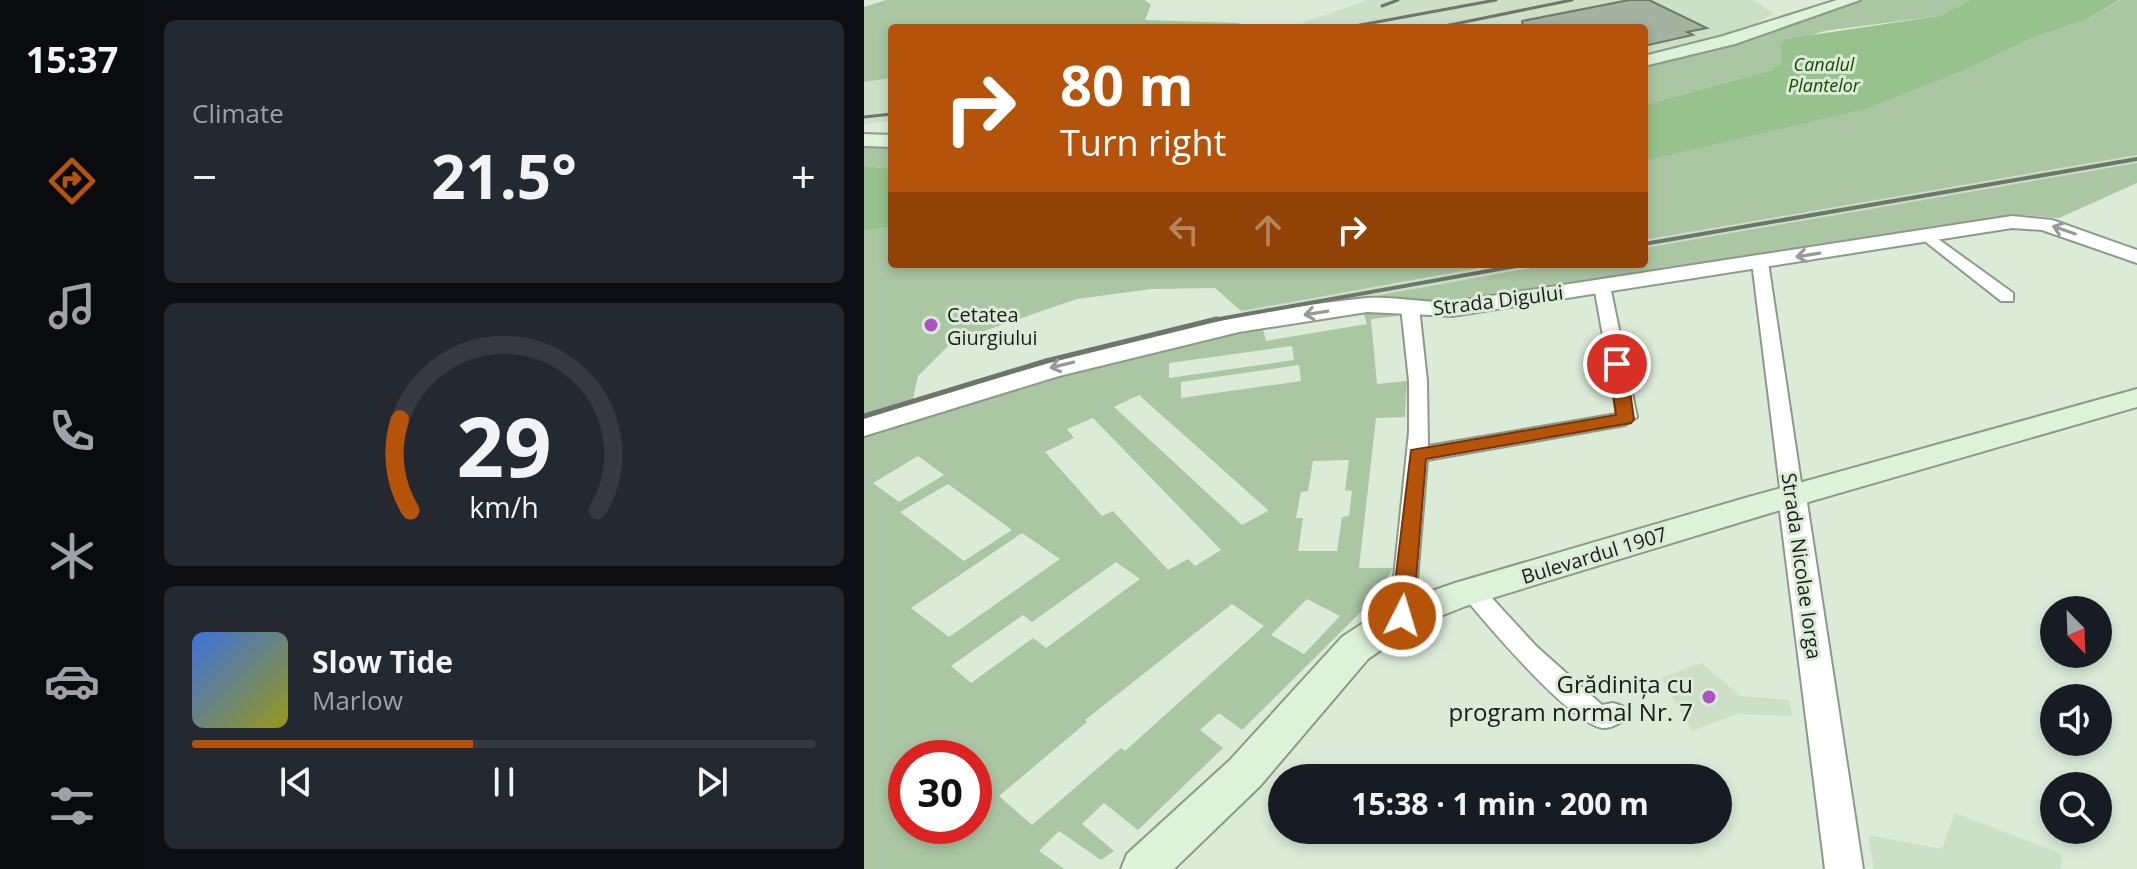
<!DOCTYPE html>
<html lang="en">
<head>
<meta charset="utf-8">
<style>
	body { margin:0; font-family:"Open Sans",sans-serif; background:#242831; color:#f1f3f6; height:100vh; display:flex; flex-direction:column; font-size:30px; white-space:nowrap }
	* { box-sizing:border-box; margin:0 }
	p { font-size:26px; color:#9ea1a6 }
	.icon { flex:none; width:44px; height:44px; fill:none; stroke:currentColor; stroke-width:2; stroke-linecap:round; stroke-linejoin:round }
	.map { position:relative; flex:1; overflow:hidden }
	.drawer { display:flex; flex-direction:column; gap:20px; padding:20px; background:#0d0f14; width:720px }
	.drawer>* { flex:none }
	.banner { position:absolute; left:24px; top:24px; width:760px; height:244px; border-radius:8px; box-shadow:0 4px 12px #0003; background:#b45309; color:#fff; overflow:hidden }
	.needle { width:52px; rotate:157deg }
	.buttons { position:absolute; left:1176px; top:596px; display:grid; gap:16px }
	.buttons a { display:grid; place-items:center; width:72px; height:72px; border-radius:50%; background:#171b24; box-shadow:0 4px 12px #0003; font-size:40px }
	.speed { position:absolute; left:24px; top:740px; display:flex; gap:16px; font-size:40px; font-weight:700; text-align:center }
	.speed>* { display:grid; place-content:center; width:104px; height:104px; border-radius:50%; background:#171b24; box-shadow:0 4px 12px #0003; line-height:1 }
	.speed .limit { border:12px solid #d22; background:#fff; color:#111 }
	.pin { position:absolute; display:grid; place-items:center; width:68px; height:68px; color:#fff; margin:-34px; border:4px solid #fff; border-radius:50%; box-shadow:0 2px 8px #0007 }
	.me { position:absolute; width:88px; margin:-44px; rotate:5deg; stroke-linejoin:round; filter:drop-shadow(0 0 6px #0008) }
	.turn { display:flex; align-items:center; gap:28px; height:168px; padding:0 40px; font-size:36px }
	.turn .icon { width:104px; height:104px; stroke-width:2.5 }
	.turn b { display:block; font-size:56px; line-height:68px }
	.lanes { display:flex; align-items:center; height:76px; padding:0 40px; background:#0003; justify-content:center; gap:40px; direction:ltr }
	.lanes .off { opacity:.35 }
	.big { font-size:60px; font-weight:700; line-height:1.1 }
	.drawer .card { flex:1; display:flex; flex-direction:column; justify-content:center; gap:12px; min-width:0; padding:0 28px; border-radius:12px; background:#242831 }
	.drawer .dial { align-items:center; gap:0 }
	.dial svg { height:208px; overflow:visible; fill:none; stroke:#363941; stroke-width:7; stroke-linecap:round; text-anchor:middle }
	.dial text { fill:#f1f3f6; stroke:none }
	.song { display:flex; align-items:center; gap:24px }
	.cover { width:96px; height:96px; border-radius:12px; background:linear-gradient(135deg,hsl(220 70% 55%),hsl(60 70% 35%)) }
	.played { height:8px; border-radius:4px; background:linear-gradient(90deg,#b45309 45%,#363941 45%) }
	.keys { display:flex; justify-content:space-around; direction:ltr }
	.heat { display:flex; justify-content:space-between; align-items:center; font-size:44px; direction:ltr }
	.trip { position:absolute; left:404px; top:764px; width:464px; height:80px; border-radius:40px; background:#171b24; box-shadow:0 4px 12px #0003; font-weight:700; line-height:80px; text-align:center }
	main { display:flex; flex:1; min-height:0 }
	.dock { display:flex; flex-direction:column; width:144px; justify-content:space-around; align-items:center; background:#090b0e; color:#9ea1a6 }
	.dock .icon { width:56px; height:56px }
	.dock .selected { color:#b45309 }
	.dock b { font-size:36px; color:#f1f3f6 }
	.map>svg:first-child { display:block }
	.built { fill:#cde0c7 }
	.green { fill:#aac6a3; fill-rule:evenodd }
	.water { fill:#98c28d }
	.building { fill:#a4b2a0; stroke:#6e7a6a; stroke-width:2 }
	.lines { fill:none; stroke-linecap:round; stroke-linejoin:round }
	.minor-casing { stroke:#8d9a89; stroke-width:4 }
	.tertiary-casing { stroke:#8d9a89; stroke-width:4 }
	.secondary-casing { stroke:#8d9a89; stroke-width:4 }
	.minor { fill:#fff; fill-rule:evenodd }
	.tertiary { fill:#fff; fill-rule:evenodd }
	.secondary { fill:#ddf2d8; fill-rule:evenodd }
	.rail-far2 { stroke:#6d766b; stroke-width:3 }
	.rail-far1 { stroke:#6d766b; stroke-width:4 }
	.rail { stroke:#6d766b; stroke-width:5 }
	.oneway { stroke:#989a97 }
	.route { fill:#b45309; stroke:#753606; stroke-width:2 }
	.poi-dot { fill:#aa53c1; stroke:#dcebd8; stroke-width:3 }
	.labels { text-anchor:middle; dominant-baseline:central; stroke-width:6; stroke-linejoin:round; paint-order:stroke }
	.far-water-label { font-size:18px; font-style:italic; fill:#164c00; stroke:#dcebd8 }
	.street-label { font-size:20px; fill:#191e18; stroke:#dcebd8 }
	.poi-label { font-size:20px; fill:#191e18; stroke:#dcebd8; text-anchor:start }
	.near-poi-label { font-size:24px; fill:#191e18; stroke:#dcebd8; text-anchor:end }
</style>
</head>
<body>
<main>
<nav class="dock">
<b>15:37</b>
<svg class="icon selected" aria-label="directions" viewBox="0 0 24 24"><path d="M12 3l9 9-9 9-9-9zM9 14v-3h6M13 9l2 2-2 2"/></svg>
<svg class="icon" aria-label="music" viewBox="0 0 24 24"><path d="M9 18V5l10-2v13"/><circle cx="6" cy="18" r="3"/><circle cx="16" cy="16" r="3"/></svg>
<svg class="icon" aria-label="phone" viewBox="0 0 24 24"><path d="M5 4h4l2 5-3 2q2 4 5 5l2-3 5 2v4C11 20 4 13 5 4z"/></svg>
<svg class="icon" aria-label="climate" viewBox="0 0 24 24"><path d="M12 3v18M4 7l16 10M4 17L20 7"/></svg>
<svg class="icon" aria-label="car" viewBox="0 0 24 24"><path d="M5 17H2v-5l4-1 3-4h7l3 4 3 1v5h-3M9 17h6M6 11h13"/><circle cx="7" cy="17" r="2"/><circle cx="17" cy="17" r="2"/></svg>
<svg class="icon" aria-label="filters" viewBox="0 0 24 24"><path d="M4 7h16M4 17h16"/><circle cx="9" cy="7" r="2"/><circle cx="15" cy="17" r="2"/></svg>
</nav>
<section class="drawer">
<div class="card"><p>Climate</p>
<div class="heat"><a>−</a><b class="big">21.5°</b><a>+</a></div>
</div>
<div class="card dial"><svg viewBox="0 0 100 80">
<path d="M14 69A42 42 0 1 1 86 69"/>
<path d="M14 69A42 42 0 0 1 10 34" stroke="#b45309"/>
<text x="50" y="56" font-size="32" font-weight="700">29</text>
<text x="50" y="72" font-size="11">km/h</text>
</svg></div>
<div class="card">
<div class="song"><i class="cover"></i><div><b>Slow Tide</b><p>Marlow</p></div></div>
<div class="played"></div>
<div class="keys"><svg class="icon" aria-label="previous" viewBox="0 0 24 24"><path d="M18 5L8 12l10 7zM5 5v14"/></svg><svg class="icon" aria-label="pause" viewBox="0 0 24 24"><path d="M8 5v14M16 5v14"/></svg><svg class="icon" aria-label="next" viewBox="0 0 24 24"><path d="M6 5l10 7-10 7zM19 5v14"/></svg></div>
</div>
</section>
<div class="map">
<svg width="1273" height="869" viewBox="0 0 1273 869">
	<rect width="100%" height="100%" fill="#dcebd8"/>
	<g class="built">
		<path d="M504,0H888L910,13L880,31L780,56V28H424Z"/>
		<path d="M28,78V121L0,124V82Z"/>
		<path d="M1273,155V163L780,248V240Z"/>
		<path d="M638,264H689L383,319L377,311Z"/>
		<path d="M838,663L876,696L926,700L928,716L873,714L828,731L797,678Z"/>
		<path d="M1091,813L1198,854L1197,869H1010L1004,835L1078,849Z"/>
	</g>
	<g class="green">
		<path d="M22,0H281L287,5L281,20L374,23L383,28H28V78L0,82V7Z"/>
		<path d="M996,0H1107L1075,16L960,31L916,46L917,62L908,70L780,105V64Z"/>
		<path d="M1256,0H1273V155L780,240V161L1103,69L1166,39L1223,19Z"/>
		<path d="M0,143L28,145V169L0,166Z"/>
		<path d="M1273,163V183L1195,218L1159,215L606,300H531L383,319L689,264H780V248Z"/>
		<path d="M28,227V264H638L377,311L351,288L287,289L213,299L88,342L54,376L47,408L0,423V231Z"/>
		<path d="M512,310L534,316L507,319L513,384L543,381L541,417L512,418L495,568H529L512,597L378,730L355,713L336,730L359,748L274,830L240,803L218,824L250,851L237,860L195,831L175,851L200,869H0V437C131,392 263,354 399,329L402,341L503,324L499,312ZM428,346L430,360L305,378V363ZM435,365L437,381L317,398V382ZM275,395L404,510V511L378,525L250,407ZM229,418L357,550L331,566L324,559L304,570L249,511L238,516L181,452L210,438L203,429ZM54,456L80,475L35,502L9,483ZM485,460L481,490L488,491L485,516L478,517L473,551H434L439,518H432L437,492L444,491L449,461ZM84,484L148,530L100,561L36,512ZM158,533L196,559L85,637L47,608ZM252,562L276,579L182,648L169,638L107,683L87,666L159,615L168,622ZM443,599L476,616L440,654L407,635ZM368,604L400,626L261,751L257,748L168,825L135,796L223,722L221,720ZM42,758H110V826H42Z"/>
	</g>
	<g class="water">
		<path d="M1107,0H1255L1223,19L1166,39L1103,69L1001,109L780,161V105L908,70L917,62L916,46L921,39L1075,16Z"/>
		<path d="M0,166L28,169V227L0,231Z"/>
	</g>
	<path class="building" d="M765,0H785L843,28L823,32L829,35L780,46V28H659L658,21Z"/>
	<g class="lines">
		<defs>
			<g id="minor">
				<path d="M1063,231L1149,293V301H1137L1058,239L1055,236Z"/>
				<path d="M896,257L904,262L939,496L936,501H920L917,496L888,262Z"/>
				<path d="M738,281L746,286L773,417L761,425L563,460L550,616L547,623L538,625L529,623L526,616L545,432V381L537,307L546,302L555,307L563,381L564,446L753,414L730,286Z"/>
				<path d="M608,582L616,585L672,646L738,705L749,703L758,706L762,714L758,722C753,724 746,728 741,728C710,729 622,623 600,597L596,591L600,585Z"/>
			</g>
			<g id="tertiary">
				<path d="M1148,216L1188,220L1273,250V263L1178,230L1148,228L588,316L503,312L375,332L195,376L0,436V419C164,368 331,315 503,298C531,296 560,303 588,302Z"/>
				<path d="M928,486L938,489L942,496L999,869H961L914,496L918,489Z"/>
			</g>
			<g id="secondary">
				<path d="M973,0H996L871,44L780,66V56L859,36Z"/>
				<path d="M0,134L28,135V147L0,146Z"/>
				<path d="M1273,389V407L903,514L602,606L551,626L504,659L396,786L310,869H257L263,854L366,760L478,637L525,606L591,583L881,498Z"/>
			</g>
		</defs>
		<use href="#minor" class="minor-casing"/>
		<use href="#tertiary" class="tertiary-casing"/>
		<use href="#secondary" class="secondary-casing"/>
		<use href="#minor" class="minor"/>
		<use href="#tertiary" class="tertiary"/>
		<use href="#secondary" class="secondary"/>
		<g class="rail-far2">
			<path d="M518,6L534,0"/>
			<path d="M480,28L632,0"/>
			<path d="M571,28L708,0"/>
			<path d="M0,117L28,114"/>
		</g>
		<g class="rail-far1">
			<path d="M780,244L1273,159"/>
			<path d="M344,321L663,264"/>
		</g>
		<path class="rail" d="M0,416L182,361L353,319"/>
	</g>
	<defs><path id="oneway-shaft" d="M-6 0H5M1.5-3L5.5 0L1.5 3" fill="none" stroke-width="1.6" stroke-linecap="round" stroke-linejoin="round" transform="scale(2)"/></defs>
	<g class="oneway">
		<use href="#oneway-shaft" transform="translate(1200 230) rotate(-161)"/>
		<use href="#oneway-shaft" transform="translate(944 255) rotate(171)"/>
		<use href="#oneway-shaft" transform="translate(452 313) rotate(171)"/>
		<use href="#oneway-shaft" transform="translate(198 365) rotate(166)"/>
	</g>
	<path class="route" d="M753,359L762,364L770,419L767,423L562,459L549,616L546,622H530L527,616L547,450L752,415L745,364Z"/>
	<g class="poi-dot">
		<circle cx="67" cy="325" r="8"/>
		<circle cx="845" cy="697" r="8"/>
	</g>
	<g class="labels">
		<g class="far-water-label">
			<text x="960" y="64">Canalul<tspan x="960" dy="21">Plantelor</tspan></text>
		</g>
		<g class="street-label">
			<text transform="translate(634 300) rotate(-7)">Strada Digului</text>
			<text transform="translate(730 555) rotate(-17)">Bulevardul 1907</text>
			<text transform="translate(938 566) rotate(82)">Strada Nicolae Iorga</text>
		</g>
		<g class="poi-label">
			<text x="83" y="314">Cetatea<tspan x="83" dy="23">Giurgiului</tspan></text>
		</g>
		<g class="near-poi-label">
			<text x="829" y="683">Grădinița cu<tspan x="829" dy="28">program normal Nr. 7</tspan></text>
		</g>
	</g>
</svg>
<div class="buttons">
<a><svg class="needle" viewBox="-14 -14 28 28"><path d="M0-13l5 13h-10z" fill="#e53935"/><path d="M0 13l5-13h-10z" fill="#9ea1a6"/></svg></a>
<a><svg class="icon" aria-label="sound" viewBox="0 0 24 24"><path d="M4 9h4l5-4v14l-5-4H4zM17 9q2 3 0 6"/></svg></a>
<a><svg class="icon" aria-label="search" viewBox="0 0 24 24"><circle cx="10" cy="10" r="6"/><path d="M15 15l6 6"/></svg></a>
</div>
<div class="speed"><div class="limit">30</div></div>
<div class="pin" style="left:753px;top:364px;background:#d93025"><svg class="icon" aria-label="arrive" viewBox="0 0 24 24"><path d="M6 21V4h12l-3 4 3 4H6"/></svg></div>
<svg class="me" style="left:538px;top:616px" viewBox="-20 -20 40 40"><circle r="17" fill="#b45309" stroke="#fff" stroke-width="3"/><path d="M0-11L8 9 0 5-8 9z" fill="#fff"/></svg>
<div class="trip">15:38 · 1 min · 200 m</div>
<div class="banner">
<div class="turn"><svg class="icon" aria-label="right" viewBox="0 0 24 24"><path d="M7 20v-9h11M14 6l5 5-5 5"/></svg><div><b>80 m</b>Turn right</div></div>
<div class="lanes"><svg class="icon off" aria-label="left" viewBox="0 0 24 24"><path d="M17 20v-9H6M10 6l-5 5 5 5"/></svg><svg class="icon off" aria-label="ahead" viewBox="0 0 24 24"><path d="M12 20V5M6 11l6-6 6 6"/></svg><svg class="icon" aria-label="right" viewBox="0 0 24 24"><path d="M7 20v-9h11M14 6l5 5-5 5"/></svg></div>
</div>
</div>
</main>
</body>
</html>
